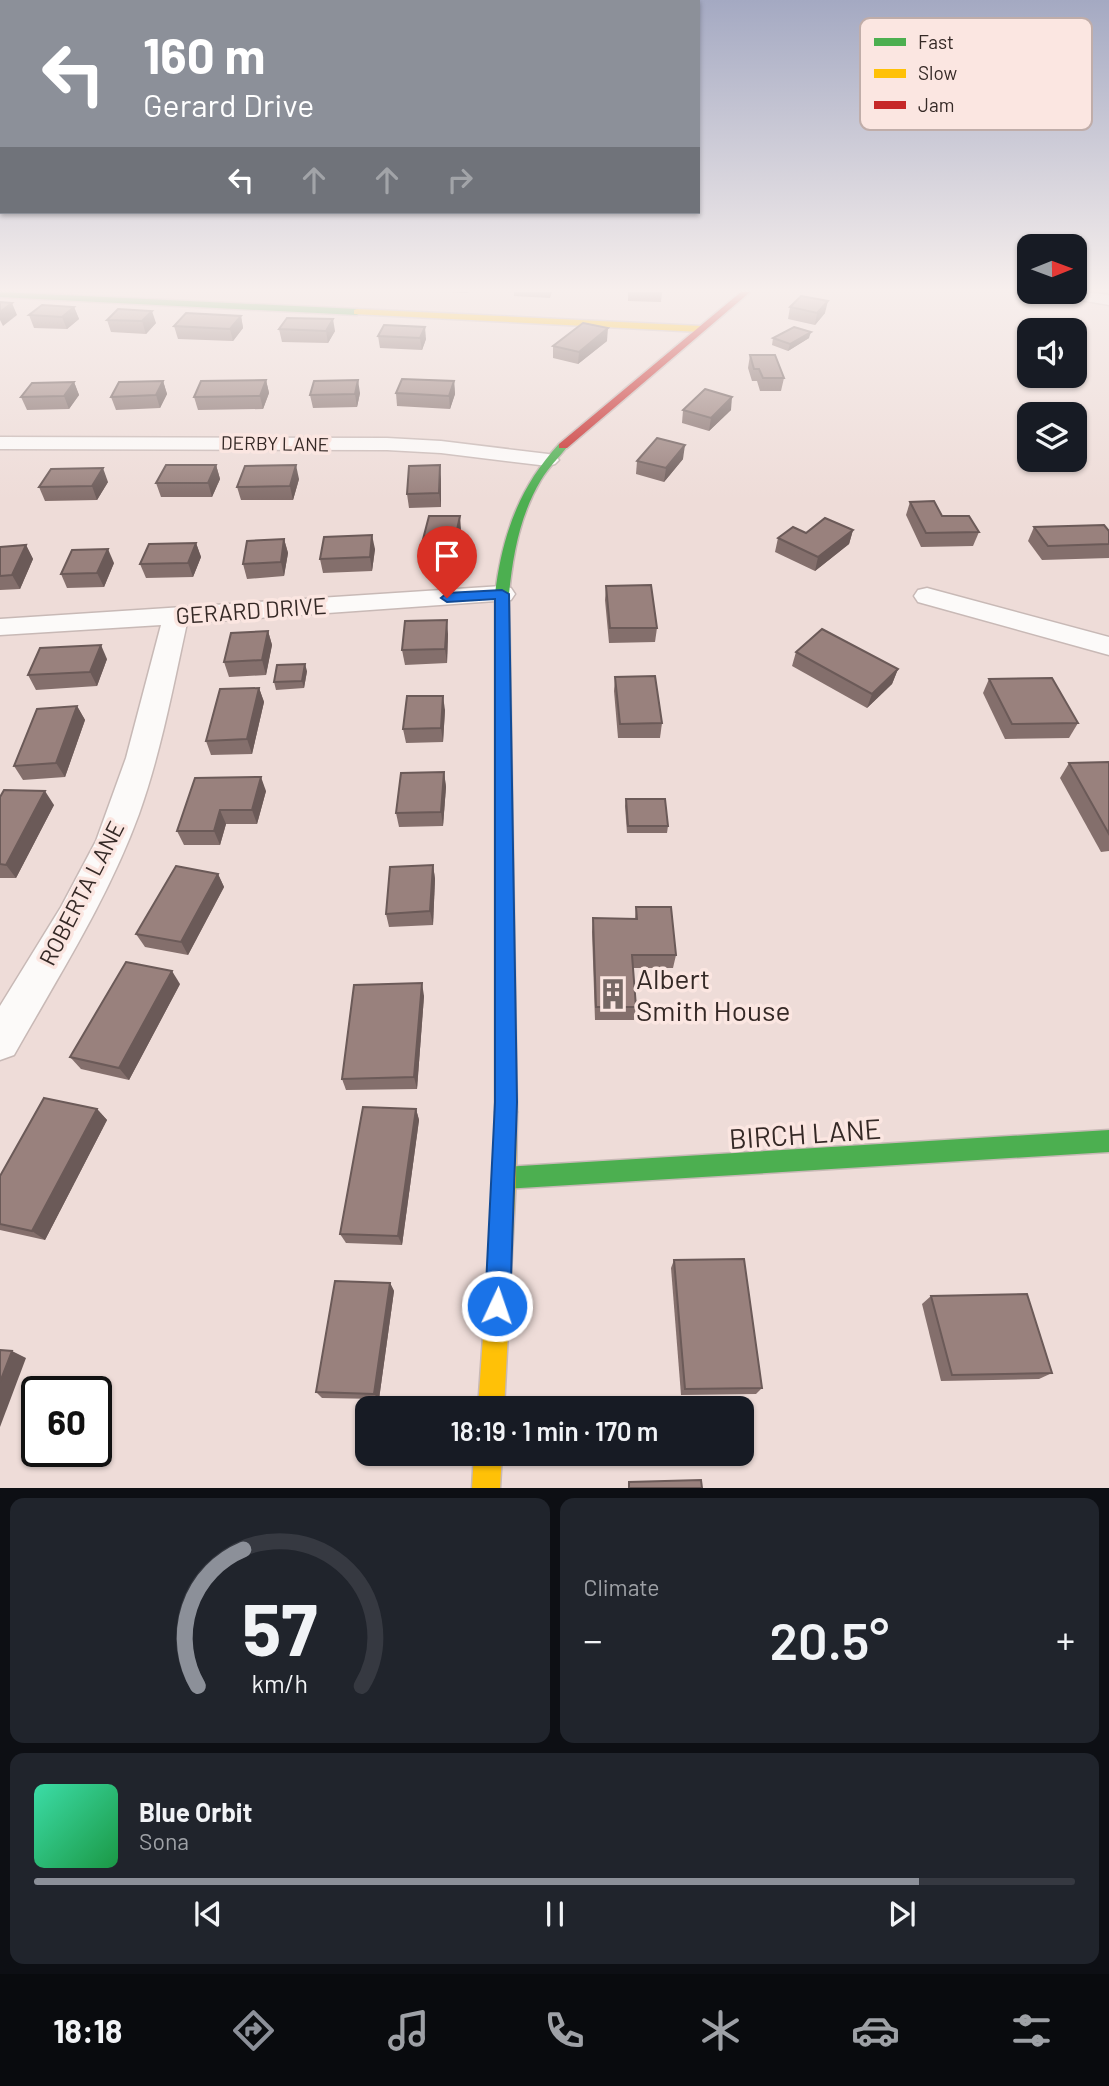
<!DOCTYPE html>
<html lang="en">
<head>
<meta charset="utf-8">
<style>
	body { margin:0; font-family:Barlow,sans-serif; background:#20242c; color:#f1f3f6; height:100vh; display:flex; flex-direction:column; font-size:26px; white-space:nowrap }
	* { box-sizing:border-box; margin:0 }
	p { font-size:23px; color:#9ea1a6 }
	.icon { flex:none; width:38px; height:38px; fill:none; stroke:currentColor; stroke-width:2; stroke-linecap:round; stroke-linejoin:round }
	.map { position:relative; height:1488px; overflow:hidden }
	.panel { display:flex; flex-direction:column; gap:10px; padding:10px; background:#0d0f14; flex:1 }
	.panel>* { flex:none }
	.top-card { position:absolute; left:0px; top:0px; width:700px; height:214px; box-shadow:0 2px 5px #0004; background:#8c9099; color:#fff; overflow:hidden }
	.needle { width:46px; rotate:89deg }
	.tools { position:absolute; left:1017px; top:234px; display:grid; gap:14px }
	.tools a { display:grid; place-items:center; width:70px; height:70px; border-radius:14px; background:#171b24; box-shadow:0 2px 5px #0004; font-size:35px }
	.speed { position:absolute; left:21px; top:1376px; display:flex; gap:14px; font-size:35px; font-weight:700; text-align:center }
	.speed>* { display:grid; place-content:center; width:91px; height:91px; border-radius:50%; background:#171b24; box-shadow:0 2px 5px #0004; line-height:1 }
	.speed .limit { border:4px solid #111; border-radius:10px; background:#fff; color:#111 }
	.pin { position:absolute; display:grid; place-items:center; width:60px; height:60px; color:#fff; margin:-72px -30px; border-radius:50% 50% 50% 0; rotate:-45deg; box-shadow:0 0 7px #0007 }
	.pin .icon { rotate:45deg }
	.me { position:absolute; width:77px; margin:-38px; rotate:3deg; stroke-linejoin:round; filter:drop-shadow(0 0 5px #0008) }
	.turn { display:flex; align-items:center; gap:24px; height:147px; padding:0 28px; font-size:32px }
	.turn .icon { width:91px; height:91px; stroke-width:2.5 }
	.turn b { display:block; font-size:49px; line-height:60px }
	.lanes { display:flex; align-items:center; height:66px; padding:0 28px; background:#0003; justify-content:center; gap:35px; direction:ltr }
	.lanes .off { opacity:.35 }
	.big { font-size:52px; font-weight:600; line-height:1.1 }
	.panel .tile { flex:1; display:flex; flex-direction:column; justify-content:center; gap:10px; min-width:0; padding:0 24px; border-radius:14px; background:#20242c }
	.panel .dial { align-items:center; gap:0 }
	.dial svg { height:182px; overflow:visible; fill:none; stroke:#363941; stroke-width:7; stroke-linecap:round; text-anchor:middle }
	.dial text { fill:#f1f3f6; stroke:none }
	.song { display:flex; align-items:center; gap:21px }
	.cover { width:84px; height:84px; border-radius:10px; background:linear-gradient(135deg,hsl(160 70% 55%),hsl(140 70% 35%)) }
	.played { height:7px; border-radius:4px; background:linear-gradient(90deg,#8c9099 85%,#363941 85%) }
	.keys { display:flex; justify-content:space-around; direction:ltr }
	.heat { display:flex; justify-content:space-between; align-items:center; font-size:38px; direction:ltr }
	.panel .tiles { flex:1; display:grid; gap:10px; grid-template-columns:1fr 1fr }
	.tile:last-child { grid-column:span 2 }
	.trip { position:absolute; left:355px; top:1396px; width:399px; height:70px; border-radius:14px; background:#171b24; box-shadow:0 2px 5px #0004; font-weight:600; line-height:70px; text-align:center }
	.tabs { display:flex; height:112px; justify-content:space-around; align-items:center; background:#090b0e; color:#9ea1a6 }
	.tabs .icon { width:49px; height:49px }
	.tabs .selected { color:#8c9099 }
	.tabs b { font-size:32px; color:#f1f3f6 }
	.map>svg:first-child { display:block }
	.lines { fill:none; stroke-linecap:round; stroke-linejoin:round }
	.street-casing { stroke:#c8b9b6; stroke-width:3 }
	.fast-casing { stroke:#c8b9b6; stroke-width:3 }
	.slow-casing { stroke:#c8b9b6; stroke-width:3 }
	.jam-casing { stroke:#c8b9b6; stroke-width:3 }
	.street { fill:#fcfaf9; fill-rule:evenodd }
	.fast { fill:#4caf50; fill-rule:evenodd }
	.slow { fill:#ffc107; fill-rule:evenodd }
	.jam { fill:#c62828; fill-rule:evenodd }
	.wall { fill:#846f6c }
	.shaded-wall { fill:#6b5a58 }
	.building { fill:#99817d; stroke:#6b5a58; stroke-width:2 }
	.route { fill:#1a73e8; stroke:#114b97; stroke-width:2 }
	.labels { text-anchor:middle; dominant-baseline:central; stroke-width:7; stroke-linejoin:round; paint-order:stroke }
	.far-street-label { font-size:19px; fill:#352926; stroke:#fbe6e1 }
	.street-label { font-size:23px; fill:#352926; stroke:#fbe6e1 }
	.near-poi-label { font-size:28px; fill:#352926; stroke:#fbe6e1; text-anchor:start }
	.near-street-label { font-size:28px; fill:#352926; stroke:#fbe6e1 }
	.key { fill:#fbe6e1; stroke:#c0ada9; stroke-width:2 }
	.key-label { font-size:19px; fill:#352926 }
</style>
</head>
<body>
<div class="map">
<svg width="1109" height="1488" viewBox="0 0 1109 1488">
	<rect width="100%" height="100%" fill="#eedcd8"/>
	<g class="lines">
		<defs>
			<g id="street">
				<path d="M1055,292H1088L1109,295V305L1063,297Z"/>
				<path d="M0,437L387,438L441,441L548,454L555,456L559,460L555,464L548,466L441,453L387,450L0,449Z"/>
				<path d="M502,586L511,588L515,594L511,600L187,623C173,687 161,752 139,814C108,899 58,977 14,1055L0,1060V1006L61,907L96,841L126,758L161,625L0,635V619Z"/>
				<path d="M927,588L1109,637V655L918,602L914,596L918,590Z"/>
			</g>
			<g id="fast">
				<path d="M0,292L357,309L361,312L357,315L0,297Z"/>
				<path d="M559,444L568,446C559,457 549,467 541,480C520,515 513,554 509,594L517,1112L514,1120L506,1123L498,1120L495,1112V594C502,536 519,487 559,444Z"/>
				<path d="M1109,1130V1152L505,1189L497,1186L494,1178L497,1170L505,1167Z"/>
			</g>
			<g id="slow">
				<path d="M357,309L701,326L706,329L701,332L354,314V310Z"/>
				<path d="M506,1101L514,1104L517,1112L516,1178L504,1409H478L494,1178L495,1112L498,1104Z"/>
				<path d="M474,1454H502L500,1488H472Z"/>
			</g>
			<path id="jam" d="M741,292H750L567,448H559V444Z"/>
		</defs>
		<use href="#street" class="street-casing"/>
		<use href="#fast" class="fast-casing"/>
		<use href="#slow" class="slow-casing"/>
		<use href="#jam" class="jam-casing"/>
		<use href="#street" class="street"/>
		<use href="#fast" class="fast"/>
		<use href="#slow" class="slow"/>
		<use href="#jam" class="jam"/>
	</g>
	<g class="wall">
		<path d="M439,292H468V293Z"/>
		<path d="M514,292H552L550,298L514,296Z"/>
		<path d="M628,292H662L661,302L628,301Z"/>
		<path d="M74,307L79,319L67,329L34,328L29,315Z"/>
		<path d="M790,307L825,313L815,325L788,319Z"/>
		<path d="M118,309L156,323L146,334L111,332L107,320Z"/>
		<path d="M241,316L243,328L233,341L178,339L174,326Z"/>
		<path d="M384,325L426,339L422,350L380,348L378,336Z"/>
		<path d="M279,329L335,331L328,343L282,342Z"/>
		<path d="M773,338H809L788,351L772,345Z"/>
		<path d="M607,341L578,364L553,358V346Z"/>
		<path d="M750,355L784,378L781,391H760L757,381H752L748,368Z"/>
		<path d="M266,380L269,393L263,409L198,410L194,397Z"/>
		<path d="M163,381L167,394L160,408L116,410L111,397Z"/>
		<path d="M454,381L455,394L450,409L397,406L396,393Z"/>
		<path d="M74,382L79,395L69,409L27,410L21,397Z"/>
		<path d="M360,393L357,407L313,408L310,395Z"/>
		<path d="M683,410H731L709,431L682,423Z"/>
		<path d="M683,459L664,482L636,474L637,461Z"/>
		<path d="M216,465L220,479L212,497H161L156,483Z"/>
		<path d="M299,479L293,500H241L237,487Z"/>
		<path d="M441,479V507L409,508L407,494Z"/>
		<path d="M108,482L97,500L45,501L39,487Z"/>
		<path d="M910,502L979,532L973,546L921,547L906,515Z"/>
		<path d="M1034,527L1109,531V558L1042,560L1028,541Z"/>
		<path d="M461,530L455,562L423,561L421,547Z"/>
		<path d="M853,530L849,544L815,571L775,552L778,538L806,533Z"/>
		<path d="M284,539L288,553L284,576L247,579L243,564Z"/>
		<path d="M196,543L201,557L193,577L146,578L140,564Z"/>
		<path d="M26,545L33,559L20,589L0,590V547Z"/>
		<path d="M375,549L372,571L323,573L320,559Z"/>
		<path d="M114,563L104,587L67,588L61,574Z"/>
		<path d="M606,586L657,628L655,642L609,643L605,600Z"/>
		<path d="M268,631L272,645L266,675L229,677L224,662Z"/>
		<path d="M448,634L447,663L405,665L402,650Z"/>
		<path d="M796,652L898,669L892,684L867,708L792,666Z"/>
		<path d="M107,659L97,686L36,690L28,675Z"/>
		<path d="M307,671L304,688L276,690L274,682Z"/>
		<path d="M615,677L662,723L660,738H618L614,691Z"/>
		<path d="M989,679L1078,723L1069,738L1005,739L983,693Z"/>
		<path d="M259,688L264,702L252,754L211,755L206,741Z"/>
		<path d="M77,706L85,720L65,777L23,780L14,766Z"/>
		<path d="M445,710L443,742L406,743L403,729Z"/>
		<path d="M1109,762V851L1101,852L1060,778L1069,763Z"/>
		<path d="M444,772L446,787L443,826L399,827L396,813Z"/>
		<path d="M195,778L266,791L257,824H226L220,845H184L177,831Z"/>
		<path d="M0,797L54,805L16,878H0Z"/>
		<path d="M626,799L668,826L667,833H627L625,806Z"/>
		<path d="M433,865L435,879L433,925L389,927L386,914Z"/>
		<path d="M218,874L224,887L188,955L145,947L136,934Z"/>
		<path d="M636,907L676,955L673,968H633L636,1007L634,1020H595L592,932L593,918L635,919Z"/>
		<path d="M180,984L129,1080L81,1069L70,1057Z"/>
		<path d="M424,996L417,1089L346,1090L342,1079Z"/>
		<path d="M97,1109L107,1120L45,1240L0,1230V1176Z"/>
		<path d="M416,1109L419,1120L402,1245L346,1243L340,1234Z"/>
		<path d="M674,1260L762,1388L756,1394L681,1395L671,1268Z"/>
		<path d="M390,1283L394,1291L379,1399L322,1398L316,1392Z"/>
		<path d="M931,1296L1052,1373L1039,1379L941,1381L922,1304Z"/>
	</g>
	<g class="shaded-wall">
		<path d="M828,301L825,313L815,325L817,313Z"/>
		<path d="M12,303L17,315L3,326L0,320V312Z"/>
		<path d="M74,307L79,319L67,329L62,317Z"/>
		<path d="M152,311L156,323L146,334L142,321Z"/>
		<path d="M241,316L243,328L233,341L230,329Z"/>
		<path d="M333,319L335,331L328,343L326,331Z"/>
		<path d="M425,327L426,339L422,350L420,338Z"/>
		<path d="M608,328L607,341L578,364L579,352Z"/>
		<path d="M811,332L809,338L788,351L790,344Z"/>
		<path d="M266,380L269,393L263,409L260,396Z"/>
		<path d="M358,380L360,393L357,407L355,394Z"/>
		<path d="M163,381L167,394L160,408L156,395Z"/>
		<path d="M454,381L455,394L450,409L449,396Z"/>
		<path d="M74,382L79,395L69,409L64,396Z"/>
		<path d="M732,397L731,410L709,431L711,418Z"/>
		<path d="M685,445L683,459L664,482L666,468Z"/>
		<path d="M216,465L220,479L212,497L208,483Z"/>
		<path d="M296,465L299,479L293,500L290,486Z"/>
		<path d="M440,465L441,479V507L439,493Z"/>
		<path d="M103,468L108,482L97,500L92,486Z"/>
		<path d="M460,516L461,530L455,562L453,548Z"/>
		<path d="M853,530L849,544L815,571L818,557Z"/>
		<path d="M372,535L375,549L372,571L370,557Z"/>
		<path d="M284,539L288,553L284,576L281,562Z"/>
		<path d="M196,543L201,557L193,577L188,563Z"/>
		<path d="M26,545L33,559L20,589L12,575Z"/>
		<path d="M108,549L114,563L104,587L97,573Z"/>
		<path d="M447,620L448,634L447,663L445,649Z"/>
		<path d="M268,631L272,645L266,675L262,660Z"/>
		<path d="M101,645L107,659L97,686L90,672Z"/>
		<path d="M305,664L307,671L304,688L302,681Z"/>
		<path d="M898,669L892,684L867,708L872,694Z"/>
		<path d="M259,688L264,702L252,754L247,739Z"/>
		<path d="M443,696L445,710L443,742L441,728Z"/>
		<path d="M77,706L85,720L65,777L56,763Z"/>
		<path d="M444,772L446,787L443,826L441,812Z"/>
		<path d="M261,777L266,791L257,824L252,810Z"/>
		<path d="M45,791L54,805L16,878L6,865Z"/>
		<path d="M220,810L226,824L220,845L214,831Z"/>
		<path d="M433,865L435,879L433,925L430,911Z"/>
		<path d="M218,874L224,887L188,955L181,942Z"/>
		<path d="M172,971L180,984L129,1080L119,1068Z"/>
		<path d="M422,983L424,996L417,1089L414,1077Z"/>
		<path d="M97,1109L107,1120L45,1240L32,1231Z"/>
		<path d="M416,1109L419,1120L402,1245L398,1236Z"/>
		<path d="M390,1283L394,1291L379,1399L374,1394Z"/>
		<path d="M12,1351L26,1358L0,1427V1382Z"/>
	</g>
	<g class="building">
		<path d="M801,296L828,301L817,313L790,307Z"/>
		<path d="M0,302L12,303L0,312Z"/>
		<path d="M42,305L74,307L62,317L29,315Z"/>
		<path d="M118,309L152,311L142,321L107,320Z"/>
		<path d="M186,313L241,316L230,329L174,326Z"/>
		<path d="M287,318L333,319L326,331L279,329Z"/>
		<path d="M583,323L608,328L579,352L553,346Z"/>
		<path d="M384,325L425,327L420,338L378,336Z"/>
		<path d="M794,327L811,332L790,344L773,338Z"/>
		<path d="M750,355H775L784,378H763L759,369H754Z"/>
		<path d="M402,379L454,381L449,396L396,393Z"/>
		<path d="M266,380L260,396L194,397L201,381Z"/>
		<path d="M358,380L355,394L310,395L314,381Z"/>
		<path d="M163,381L156,395L111,397L119,382Z"/>
		<path d="M74,382L64,396L21,397L32,383Z"/>
		<path d="M705,389L732,397L711,418L683,410Z"/>
		<path d="M657,438L685,445L666,468L637,461Z"/>
		<path d="M166,465H216L208,483H156Z"/>
		<path d="M296,465L290,486L237,487L245,466Z"/>
		<path d="M440,465L439,493L407,494L409,466Z"/>
		<path d="M103,468L92,486L39,487L51,469Z"/>
		<path d="M934,501L942,516H969L979,532L926,533L910,502Z"/>
		<path d="M429,516H460L453,548L421,547Z"/>
		<path d="M825,518L853,530L818,557L778,538L793,527L806,533Z"/>
		<path d="M1104,525L1109,531V544L1048,546L1034,527Z"/>
		<path d="M372,535L370,557L320,559L324,537Z"/>
		<path d="M284,539L281,562L243,564L247,541Z"/>
		<path d="M196,543L188,563L140,564L149,544Z"/>
		<path d="M26,545L12,575L0,576V547Z"/>
		<path d="M108,549L97,573L61,574L72,550Z"/>
		<path d="M651,585L657,628H610L606,586Z"/>
		<path d="M447,620L445,649L402,650L405,621Z"/>
		<path d="M822,629L898,669L872,694L796,652Z"/>
		<path d="M268,631L262,660L224,662L231,633Z"/>
		<path d="M101,645L90,672L28,675L40,648Z"/>
		<path d="M305,664L302,681L274,682L277,665Z"/>
		<path d="M655,676L662,723L620,724L615,677Z"/>
		<path d="M1052,678L1078,723L1012,724L989,679Z"/>
		<path d="M259,688L247,739L206,741L220,689Z"/>
		<path d="M407,696H443L441,728L403,729Z"/>
		<path d="M77,706L56,763L14,766L37,709Z"/>
		<path d="M1109,762V834L1069,763Z"/>
		<path d="M444,772L441,812L396,813L401,773Z"/>
		<path d="M261,777L252,810H220L214,831H177L195,778Z"/>
		<path d="M4,790L45,791L6,865L0,864V797Z"/>
		<path d="M626,799H665L668,826H628Z"/>
		<path d="M433,865L430,911L386,914L390,867Z"/>
		<path d="M176,866L218,874L181,942L136,934Z"/>
		<path d="M636,907H671L676,955H632L636,1007H596L593,918L637,919Z"/>
		<path d="M126,962L172,971L119,1068L70,1057Z"/>
		<path d="M422,983L414,1077L342,1079L354,985Z"/>
		<path d="M44,1098L97,1109L32,1231L0,1224V1176Z"/>
		<path d="M363,1107L416,1109L398,1236L340,1234Z"/>
		<path d="M744,1259L762,1388L685,1389L674,1260Z"/>
		<path d="M335,1281L390,1283L374,1394L316,1392Z"/>
		<path d="M1027,1294L1052,1373L952,1375L931,1296Z"/>
		<path d="M0,1350L12,1351L0,1382Z"/>
		<path d="M701,1480L702,1488H629V1482Z"/>
	</g>
	<linearGradient id="sky" x2="0" y2="1"><stop stop-color="#a4a9c2"/><stop offset="0.58" stop-color="#f7efed"/><stop offset="1" stop-color="#f7efed" stop-opacity="0"/></linearGradient>
	<rect width="1109" height="500" fill="url(#sky)"/>
	<path class="route" d="M502,590L509,594L517,1102L510,1306L506,1315L497,1319L488,1315L485,1306L495,1102V599L447,602L441,598L447,593Z"/>
	<defs>
		<symbol id="building-bare" viewBox="-9 -9 18 18"><path d="M-4-6H4V6H1V3H-1V6H-4ZM-2.5-4.3h1.7v1.8h-1.7ZM.8-4.3h1.7v1.8H.8ZM-2.5-1h1.7V.8h-1.7ZM.8-1h1.7V.8H.8Z" fill="#766864" stroke="#fbe6e1" stroke-width="2.5" paint-order="stroke"/></symbol>
	</defs>
	<g fill-rule="evenodd">
		<use href="#building-bare" x="591" y="972" width="44" height="44"/>
	</g>
	<g class="labels">
		<g class="far-street-label">
			<text transform="translate(275 443) rotate(1)">DERBY LANE</text>
		</g>
		<g class="street-label">
			<text transform="translate(251 610) rotate(-4)">GERARD DRIVE</text>
			<text transform="translate(81 893) rotate(-63)">ROBERTA LANE</text>
		</g>
		<g class="near-poi-label">
			<text x="636" y="978">Albert<tspan x="636" dy="32">Smith House</tspan></text>
		</g>
		<g class="near-street-label">
			<text transform="translate(805 1133) rotate(-4)">BIRCH LANE</text>
		</g>
	</g>
	<rect x="860" y="18" width="232" height="112" rx="10" class="key"/>
	<rect x="874" y="38" width="32" height="8" fill="#4caf50"/>
	<rect x="874" y="69" width="32" height="9" fill="#ffc107"/>
	<rect x="874" y="101" width="32" height="8" fill="#c62828"/>
	<g class="key-label">
		<text x="918" y="49">Fast</text>
		<text x="918" y="80">Slow</text>
		<text x="918" y="112">Jam</text>
	</g>
</svg>
<div class="tools">
<a><svg class="needle" viewBox="-14 -14 28 28"><path d="M0-13l5 13h-10z" fill="#e53935"/><path d="M0 13l5-13h-10z" fill="#9ea1a6"/></svg></a>
<a><svg class="icon" aria-label="sound" viewBox="0 0 24 24"><path d="M4 9h4l5-4v14l-5-4H4zM17 9q2 3 0 6"/></svg></a>
<a><svg class="icon" aria-label="layers" viewBox="0 0 24 24"><path d="M12 4l9 5-9 5-9-5zM3 14l9 5 9-5"/></svg></a>
</div>
<div class="speed"><div class="limit">60</div></div>
<div class="pin" style="left:447px;top:598px;background:#d93025"><svg class="icon" aria-label="arrive" viewBox="0 0 24 24"><path d="M6 21V4h12l-3 4 3 4H6"/></svg></div>
<svg class="me" style="left:497px;top:1306px" viewBox="-20 -20 40 40"><circle r="17" fill="#1a73e8" stroke="#fff" stroke-width="3"/><path d="M0-11L8 9 0 5-8 9z" fill="#fff"/></svg>
<div class="trip">18:19 · 1 min · 170 m</div>
<div class="top-card">
<div class="turn"><svg class="icon" aria-label="left" viewBox="0 0 24 24"><path d="M17 20v-9H6M10 6l-5 5 5 5"/></svg><div><b>160 m</b>Gerard Drive</div></div>
<div class="lanes"><svg class="icon" aria-label="left" viewBox="0 0 24 24"><path d="M17 20v-9H6M10 6l-5 5 5 5"/></svg><svg class="icon off" aria-label="ahead" viewBox="0 0 24 24"><path d="M12 20V5M6 11l6-6 6 6"/></svg><svg class="icon off" aria-label="ahead" viewBox="0 0 24 24"><path d="M12 20V5M6 11l6-6 6 6"/></svg><svg class="icon off" aria-label="right" viewBox="0 0 24 24"><path d="M7 20v-9h11M14 6l5 5-5 5"/></svg></div>
</div>
</div>
<section class="panel">
<div class="tiles">
<div class="tile dial"><svg viewBox="0 0 100 80">
<path d="M14 69A42 42 0 1 1 86 69"/>
<path d="M14 69A42 42 0 0 1 34 9" stroke="#8c9099"/>
<text x="50" y="56" font-size="32" font-weight="700">57</text>
<text x="50" y="72" font-size="11">km/h</text>
</svg></div>
<div class="tile"><p>Climate</p>
<div class="heat"><a>−</a><b class="big">20.5°</b><a>+</a></div>
</div>
<div class="tile">
<div class="song"><i class="cover"></i><div><b>Blue Orbit</b><p>Sona</p></div></div>
<div class="played"></div>
<div class="keys"><svg class="icon" aria-label="previous" viewBox="0 0 24 24"><path d="M18 5L8 12l10 7zM5 5v14"/></svg><svg class="icon" aria-label="pause" viewBox="0 0 24 24"><path d="M8 5v14M16 5v14"/></svg><svg class="icon" aria-label="next" viewBox="0 0 24 24"><path d="M6 5l10 7-10 7zM19 5v14"/></svg></div>
</div>
</div>
</section>
<nav class="tabs">
<b>18:18</b>
<svg class="icon selected" aria-label="directions" viewBox="0 0 24 24"><path d="M12 3l9 9-9 9-9-9zM9 14v-3h6M13 9l2 2-2 2"/></svg>
<svg class="icon" aria-label="music" viewBox="0 0 24 24"><path d="M9 18V5l10-2v13"/><circle cx="6" cy="18" r="3"/><circle cx="16" cy="16" r="3"/></svg>
<svg class="icon" aria-label="phone" viewBox="0 0 24 24"><path d="M5 4h4l2 5-3 2q2 4 5 5l2-3 5 2v4C11 20 4 13 5 4z"/></svg>
<svg class="icon" aria-label="climate" viewBox="0 0 24 24"><path d="M12 3v18M4 7l16 10M4 17L20 7"/></svg>
<svg class="icon" aria-label="car" viewBox="0 0 24 24"><path d="M5 17H2v-5l4-1 3-4h7l3 4 3 1v5h-3M9 17h6M6 11h13"/><circle cx="7" cy="17" r="2"/><circle cx="17" cy="17" r="2"/></svg>
<svg class="icon" aria-label="filters" viewBox="0 0 24 24"><path d="M4 7h16M4 17h16"/><circle cx="9" cy="7" r="2"/><circle cx="15" cy="17" r="2"/></svg>
</nav>
</body>
</html>
